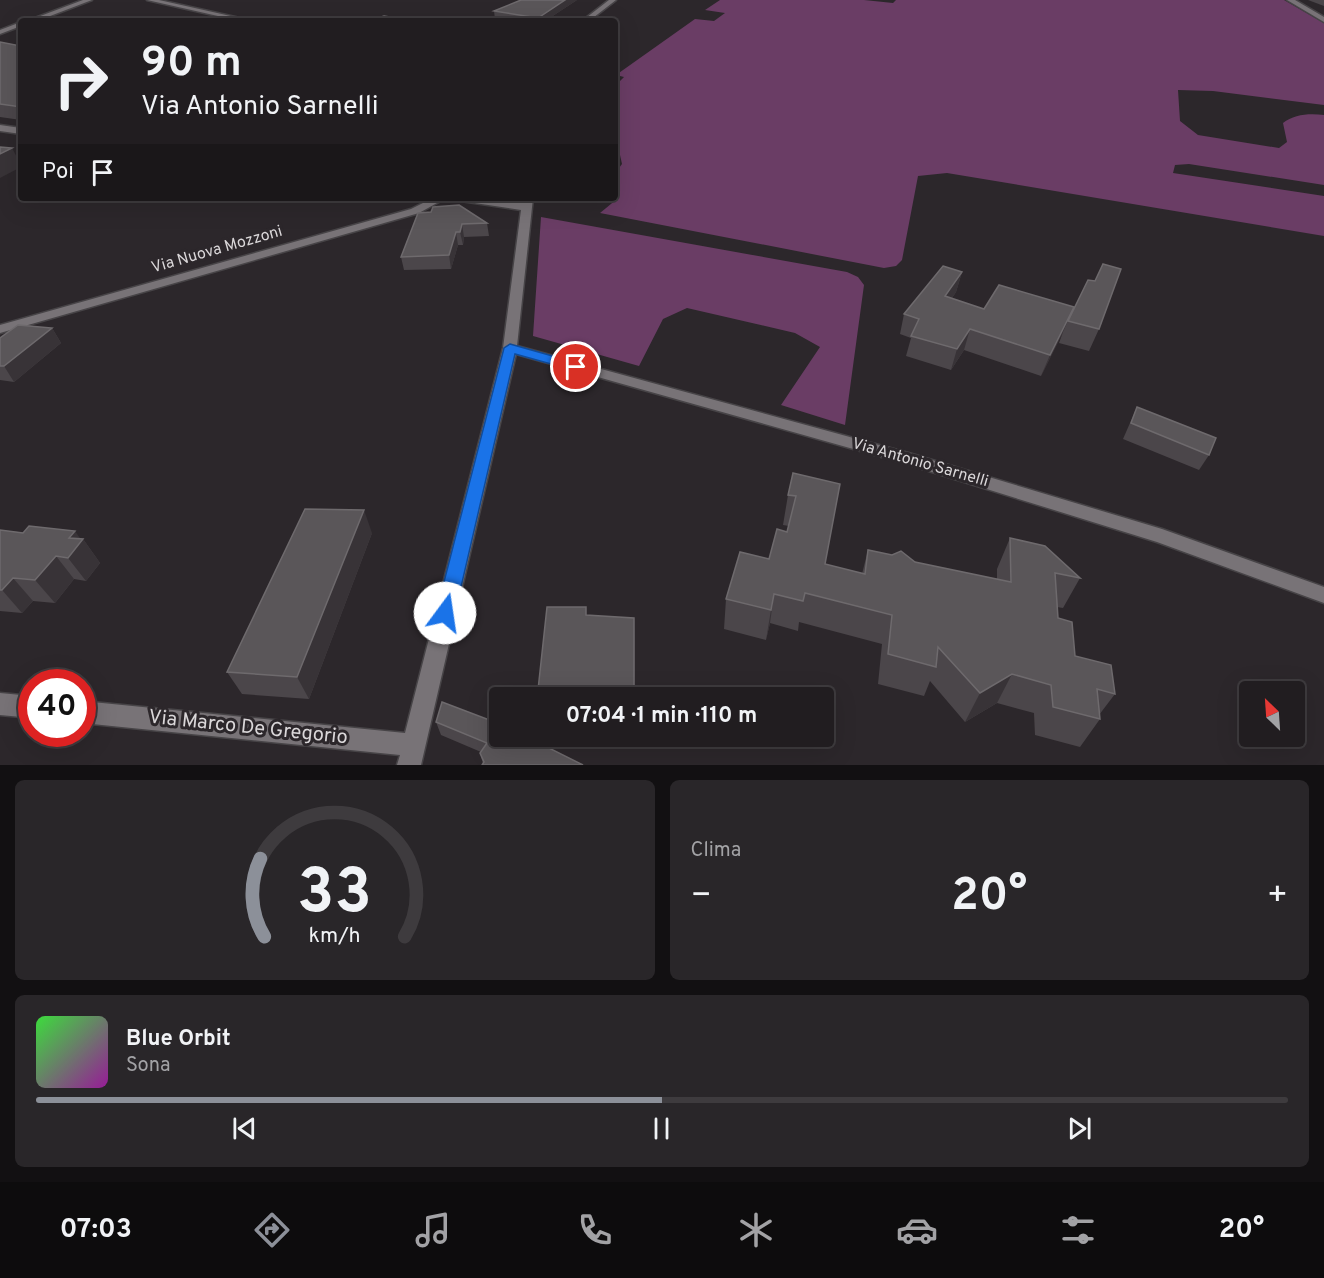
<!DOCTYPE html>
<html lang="it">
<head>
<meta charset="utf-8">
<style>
	body { margin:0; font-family:Overpass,sans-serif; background:#292629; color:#f1f3f6; height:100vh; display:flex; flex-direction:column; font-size:22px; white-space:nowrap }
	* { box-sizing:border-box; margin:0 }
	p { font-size:20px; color:#a2a2a5 }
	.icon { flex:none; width:33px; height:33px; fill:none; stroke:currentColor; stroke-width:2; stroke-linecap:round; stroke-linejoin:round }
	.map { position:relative; height:765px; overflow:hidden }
	.panel { display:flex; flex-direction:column; gap:15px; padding:15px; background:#121012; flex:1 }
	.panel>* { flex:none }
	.banner { position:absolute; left:18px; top:18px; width:600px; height:183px; border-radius:6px; box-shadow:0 6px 24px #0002,0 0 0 2px #3e3b3e; background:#211d20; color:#f1f3f6; overflow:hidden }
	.needle { width:39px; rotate:335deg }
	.tools { position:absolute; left:1239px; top:681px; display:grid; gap:12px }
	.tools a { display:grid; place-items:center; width:66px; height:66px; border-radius:6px; background:#211d20; box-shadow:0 6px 24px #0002,0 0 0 2px #3e3b3e; font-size:30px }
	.speed { position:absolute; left:18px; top:669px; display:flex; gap:12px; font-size:30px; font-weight:700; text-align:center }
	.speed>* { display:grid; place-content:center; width:78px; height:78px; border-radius:50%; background:#211d20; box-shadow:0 6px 24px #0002,0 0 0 2px #3e3b3e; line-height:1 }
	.speed .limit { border:9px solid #d22; background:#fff; color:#111 }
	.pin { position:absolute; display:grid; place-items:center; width:51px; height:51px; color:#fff; margin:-26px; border:3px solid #fff; border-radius:50%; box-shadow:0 2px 6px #0007 }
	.me { position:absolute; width:66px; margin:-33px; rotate:14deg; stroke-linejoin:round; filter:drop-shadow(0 0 4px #0008) }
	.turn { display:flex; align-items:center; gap:21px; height:126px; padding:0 24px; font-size:27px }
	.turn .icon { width:78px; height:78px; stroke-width:2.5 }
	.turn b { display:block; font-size:42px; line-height:51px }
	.then { display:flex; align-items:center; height:57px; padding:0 24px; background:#0003; gap:12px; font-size:22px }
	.big { font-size:45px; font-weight:700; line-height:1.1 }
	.panel .tile { flex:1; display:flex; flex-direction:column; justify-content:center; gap:9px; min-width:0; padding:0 21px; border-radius:9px; background:#292629 }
	.panel .dial { align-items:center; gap:0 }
	.dial svg { height:156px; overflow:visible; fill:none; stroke:#3e3b3e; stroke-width:7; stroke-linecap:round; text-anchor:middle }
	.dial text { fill:#f1f3f6; stroke:none }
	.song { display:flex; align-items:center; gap:18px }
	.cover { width:72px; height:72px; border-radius:9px; background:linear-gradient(135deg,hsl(120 70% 55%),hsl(300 70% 35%)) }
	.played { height:6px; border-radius:3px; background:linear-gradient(90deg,#8c9099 50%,#3e3b3e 50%) }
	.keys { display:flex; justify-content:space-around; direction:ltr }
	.heat { display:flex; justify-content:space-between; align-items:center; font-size:33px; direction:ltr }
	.panel .tiles { flex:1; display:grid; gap:15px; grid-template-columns:1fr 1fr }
	.tile:last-child { grid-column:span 2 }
	.trip { position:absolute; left:489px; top:687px; width:345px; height:60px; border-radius:6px; background:#211d20; box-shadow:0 6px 24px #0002,0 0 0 2px #3e3b3e; font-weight:700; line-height:60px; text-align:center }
	.menu { display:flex; height:96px; justify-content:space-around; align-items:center; background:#0d0c0d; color:#a2a2a5 }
	.menu .icon { width:42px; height:42px }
	.menu .on { color:#8c9099 }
	.menu b { font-size:27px; color:#f1f3f6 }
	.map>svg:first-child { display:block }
	.green { fill:#6a3d65 }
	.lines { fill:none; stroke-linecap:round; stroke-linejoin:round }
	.minor-casing { stroke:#474447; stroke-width:3 }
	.minor { fill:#787377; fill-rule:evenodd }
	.wall { fill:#4b464a }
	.shaded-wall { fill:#383337 }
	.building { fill:#5a5659; stroke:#6e6a6d; stroke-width:1.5 }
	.route { fill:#1a73e8; stroke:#114b97; stroke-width:1.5 }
	.labels { text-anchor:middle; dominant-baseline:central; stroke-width:6; stroke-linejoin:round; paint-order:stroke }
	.street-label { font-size:16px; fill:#dad7d9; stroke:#2c272b }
	.near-street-label { font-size:20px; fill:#dad7d9; stroke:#2c272b }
</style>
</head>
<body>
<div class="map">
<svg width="1324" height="765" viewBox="0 0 1324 765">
	<rect width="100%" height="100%" fill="#2c272b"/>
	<g class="green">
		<path d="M720,0H864L893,3L896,0H1284L1324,23V105L1213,91L1178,90L1180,121L1198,135L1279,148L1287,142L1283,123C1294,114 1310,113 1324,115V185L1189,164L1175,165L1173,173L1324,196V236L947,173L918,176L902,260L896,266L884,268L600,213L617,199L620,193C616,180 613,175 622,164L620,155L615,153V86L624,77L616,75L695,19L714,21L725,13L705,10Z"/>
		<path d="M541,217L847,272L858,277L864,285L845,425L781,405L820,347L795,333L687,308L663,319L639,366L533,336Z"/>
	</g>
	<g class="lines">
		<defs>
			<g id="minor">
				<path d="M83,0H92L37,21H27Z"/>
				<path d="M147,0H159L253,21H240Z"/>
				<path d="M609,0H616L589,21H582Z"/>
				<path d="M1287,0H1295L1324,17V22Z"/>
				<path d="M21,22V26L0,34V30Z"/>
				<path d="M0,125L21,128V134L0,131Z"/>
				<path d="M433,198H446L419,213L0,333V325L411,209Z"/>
				<path d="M456,198H485L522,203L523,198H533L517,346L912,454L1162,529L1324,587V603L1157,542L903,463L516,354L421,765H397L400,755L82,723V701L405,733L503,348L521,210L461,201Z"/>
				<path d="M0,693L32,696V718L0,715Z"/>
			</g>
		</defs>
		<use href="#minor" class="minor-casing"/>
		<use href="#minor" class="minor"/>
	</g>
	<g class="wall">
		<path d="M577,0L545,21H507L495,19L494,11Z"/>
		<path d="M1308,0H1324V6Z"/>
		<path d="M0,42L21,46V120L0,117Z"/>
		<path d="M418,213L487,223L489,236L464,237L463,245H458L451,269L404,270L401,257Z"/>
		<path d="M962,272L956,292L952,298L984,309L999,285L1099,329L1089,351L1059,343L1063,332L1041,376L964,350L951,370L906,356L911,338L900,334L904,314Z"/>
		<path d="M52,328L61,343L14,382L0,380V338Z"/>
		<path d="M1137,407L1209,455L1199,470L1123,439Z"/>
		<path d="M793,473L825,564L862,574L868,550L915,562L997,579V569L1010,538L1080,578L1063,608L1057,607L1058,618L1075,656L1115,694L1099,715L1100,719L1080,747L1035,735L1034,713L997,703L965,722L930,681L924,696L878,684L882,644L799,622L798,631L770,623L766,640L724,629L726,599L769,559L787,532L789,526L783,525L788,495Z"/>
		<path d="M0,530L83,539L100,563L86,581L74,579L55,603L33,601L22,613L0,611Z"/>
		<path d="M372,533L309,699L242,694L227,672Z"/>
		<path d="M587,615L635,641V698H540L538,690Z"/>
		<path d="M436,722L583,765L483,764L480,753L481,752L441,735Z"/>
	</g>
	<g class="shaded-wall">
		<path d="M565,0H577L545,21H538V18Z"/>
		<path d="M12,148L21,165V167L0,178V154Z"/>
		<path d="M462,224L464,237L463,245L460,232Z"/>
		<path d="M456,232L458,245L451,269L449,255Z"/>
		<path d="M962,272L956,292L940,316L945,296Z"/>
		<path d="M1074,307L1063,332L1041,376L1050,355Z"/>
		<path d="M52,328L61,343L14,382L4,366Z"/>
		<path d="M970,329L964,350L951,370L957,349Z"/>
		<path d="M364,510L372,533L309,699L297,677Z"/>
		<path d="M75,531L82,541L83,539L100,563L86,581L68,558L69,538Z"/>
		<path d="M56,556L74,579L55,603L35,580Z"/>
		<path d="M13,578L33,601L22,613L2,590Z"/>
		<path d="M774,594L770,623L766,640L771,610Z"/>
		<path d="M634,618L635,641V698L634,688Z"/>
		<path d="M1012,674L997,703L965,722L980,693Z"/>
	</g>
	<g class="building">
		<path d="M521,0H565L538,18L494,11Z"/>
		<path d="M384,16L412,21H369Z"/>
		<path d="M0,42L21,46V107L0,104Z"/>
		<path d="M0,147L12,148L0,154Z"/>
		<path d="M459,205L487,223L462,224L460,232H456L449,255L401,257L418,213L431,212L433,207Z"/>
		<path d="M1103,264L1121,269L1099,329L1068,321L1088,280L1095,281Z"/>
		<path d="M943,266L962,272L945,296L984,309L999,285L1074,307L1050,355L970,329L957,349L911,336L919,319L904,314Z"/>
		<path d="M18,325L52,328L4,366H0V338Z"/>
		<path d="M1137,407L1216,438L1209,455L1131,423Z"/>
		<path d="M793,473L840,484L825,564L865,574L868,550L892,555L901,551L915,562L1011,582L1010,538L1045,546L1080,578L1055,573L1058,618L1072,622L1075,656L1111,665L1115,694L1097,689L1100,719L1053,707L1051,685L1012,674L980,693L938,647L936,667L888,654L892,615L805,593L803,601L774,594L771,610L726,599L740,552L769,559L777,529L787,532L796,496L788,495Z"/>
		<path d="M305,509L364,510L297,677L227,672Z"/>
		<path d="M29,526L75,531L69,538L83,539L68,558L56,556L35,580L13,578L2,590H0V530L23,533Z"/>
		<path d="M547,607H586V615L634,618V688L538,690Z"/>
		<path d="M442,702L500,724V736H525L583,765H482L484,762L480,753L487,743L436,722Z"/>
	</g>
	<path class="route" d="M510,344L581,364L583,367L576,371L515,354L455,613L452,618L445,621L439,618L436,613L504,348Z"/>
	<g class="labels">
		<g class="street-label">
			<text transform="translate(217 250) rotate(-16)">Via Nuova Mozzoni</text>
			<text transform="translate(920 463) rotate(16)">Via Antonio Sarnelli</text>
		</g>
		<g class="near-street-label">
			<text transform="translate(248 728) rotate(6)">Via Marco De Gregorio</text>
		</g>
	</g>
</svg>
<div class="tools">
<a><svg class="needle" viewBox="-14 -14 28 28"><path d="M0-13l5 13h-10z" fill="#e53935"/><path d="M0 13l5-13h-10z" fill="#a2a2a5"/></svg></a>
</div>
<div class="speed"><div class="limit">40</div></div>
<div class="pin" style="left:576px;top:367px;background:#d93025"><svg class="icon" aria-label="arrive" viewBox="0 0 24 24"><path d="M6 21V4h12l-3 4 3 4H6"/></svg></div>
<svg class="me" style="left:445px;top:613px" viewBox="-20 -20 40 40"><circle r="19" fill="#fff"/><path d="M0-13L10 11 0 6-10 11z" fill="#1a73e8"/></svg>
<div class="trip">07:04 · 1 min · 110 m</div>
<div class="banner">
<div class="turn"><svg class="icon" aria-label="right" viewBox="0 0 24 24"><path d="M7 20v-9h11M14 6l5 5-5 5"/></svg><div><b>90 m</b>Via Antonio Sarnelli</div></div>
<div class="then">Poi<svg class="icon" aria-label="arrive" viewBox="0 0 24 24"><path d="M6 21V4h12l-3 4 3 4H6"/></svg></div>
</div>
</div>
<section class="panel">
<div class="tiles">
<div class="tile dial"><svg viewBox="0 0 100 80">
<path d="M14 69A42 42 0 1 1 86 69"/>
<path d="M14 69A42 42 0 0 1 12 29" stroke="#8c9099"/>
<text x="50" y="56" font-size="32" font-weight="700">33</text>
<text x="50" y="72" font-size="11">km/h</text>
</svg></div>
<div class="tile"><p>Clima</p>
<div class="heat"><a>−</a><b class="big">20°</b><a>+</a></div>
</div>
<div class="tile">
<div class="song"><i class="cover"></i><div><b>Blue Orbit</b><p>Sona</p></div></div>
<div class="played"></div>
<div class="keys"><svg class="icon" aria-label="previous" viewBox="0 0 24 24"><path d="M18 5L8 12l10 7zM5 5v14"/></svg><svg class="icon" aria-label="pause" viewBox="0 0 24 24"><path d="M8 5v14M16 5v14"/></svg><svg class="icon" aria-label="next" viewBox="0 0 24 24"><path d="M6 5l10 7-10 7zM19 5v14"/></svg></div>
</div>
</div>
</section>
<nav class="menu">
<b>07:03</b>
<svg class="icon on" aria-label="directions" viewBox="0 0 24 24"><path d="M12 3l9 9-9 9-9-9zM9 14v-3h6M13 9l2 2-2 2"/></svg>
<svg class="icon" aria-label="music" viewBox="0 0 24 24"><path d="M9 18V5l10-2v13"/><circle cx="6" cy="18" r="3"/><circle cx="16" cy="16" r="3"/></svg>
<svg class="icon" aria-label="phone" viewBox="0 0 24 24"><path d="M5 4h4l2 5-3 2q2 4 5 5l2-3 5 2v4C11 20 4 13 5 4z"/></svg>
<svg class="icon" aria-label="climate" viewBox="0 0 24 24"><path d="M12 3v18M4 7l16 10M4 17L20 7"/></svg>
<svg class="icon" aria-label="car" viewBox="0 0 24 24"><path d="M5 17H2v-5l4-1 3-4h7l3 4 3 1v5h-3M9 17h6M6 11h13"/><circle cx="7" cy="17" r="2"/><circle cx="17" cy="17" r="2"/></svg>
<svg class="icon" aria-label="filters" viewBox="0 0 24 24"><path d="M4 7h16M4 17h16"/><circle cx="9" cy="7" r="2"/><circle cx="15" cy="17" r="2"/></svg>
<b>20°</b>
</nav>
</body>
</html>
